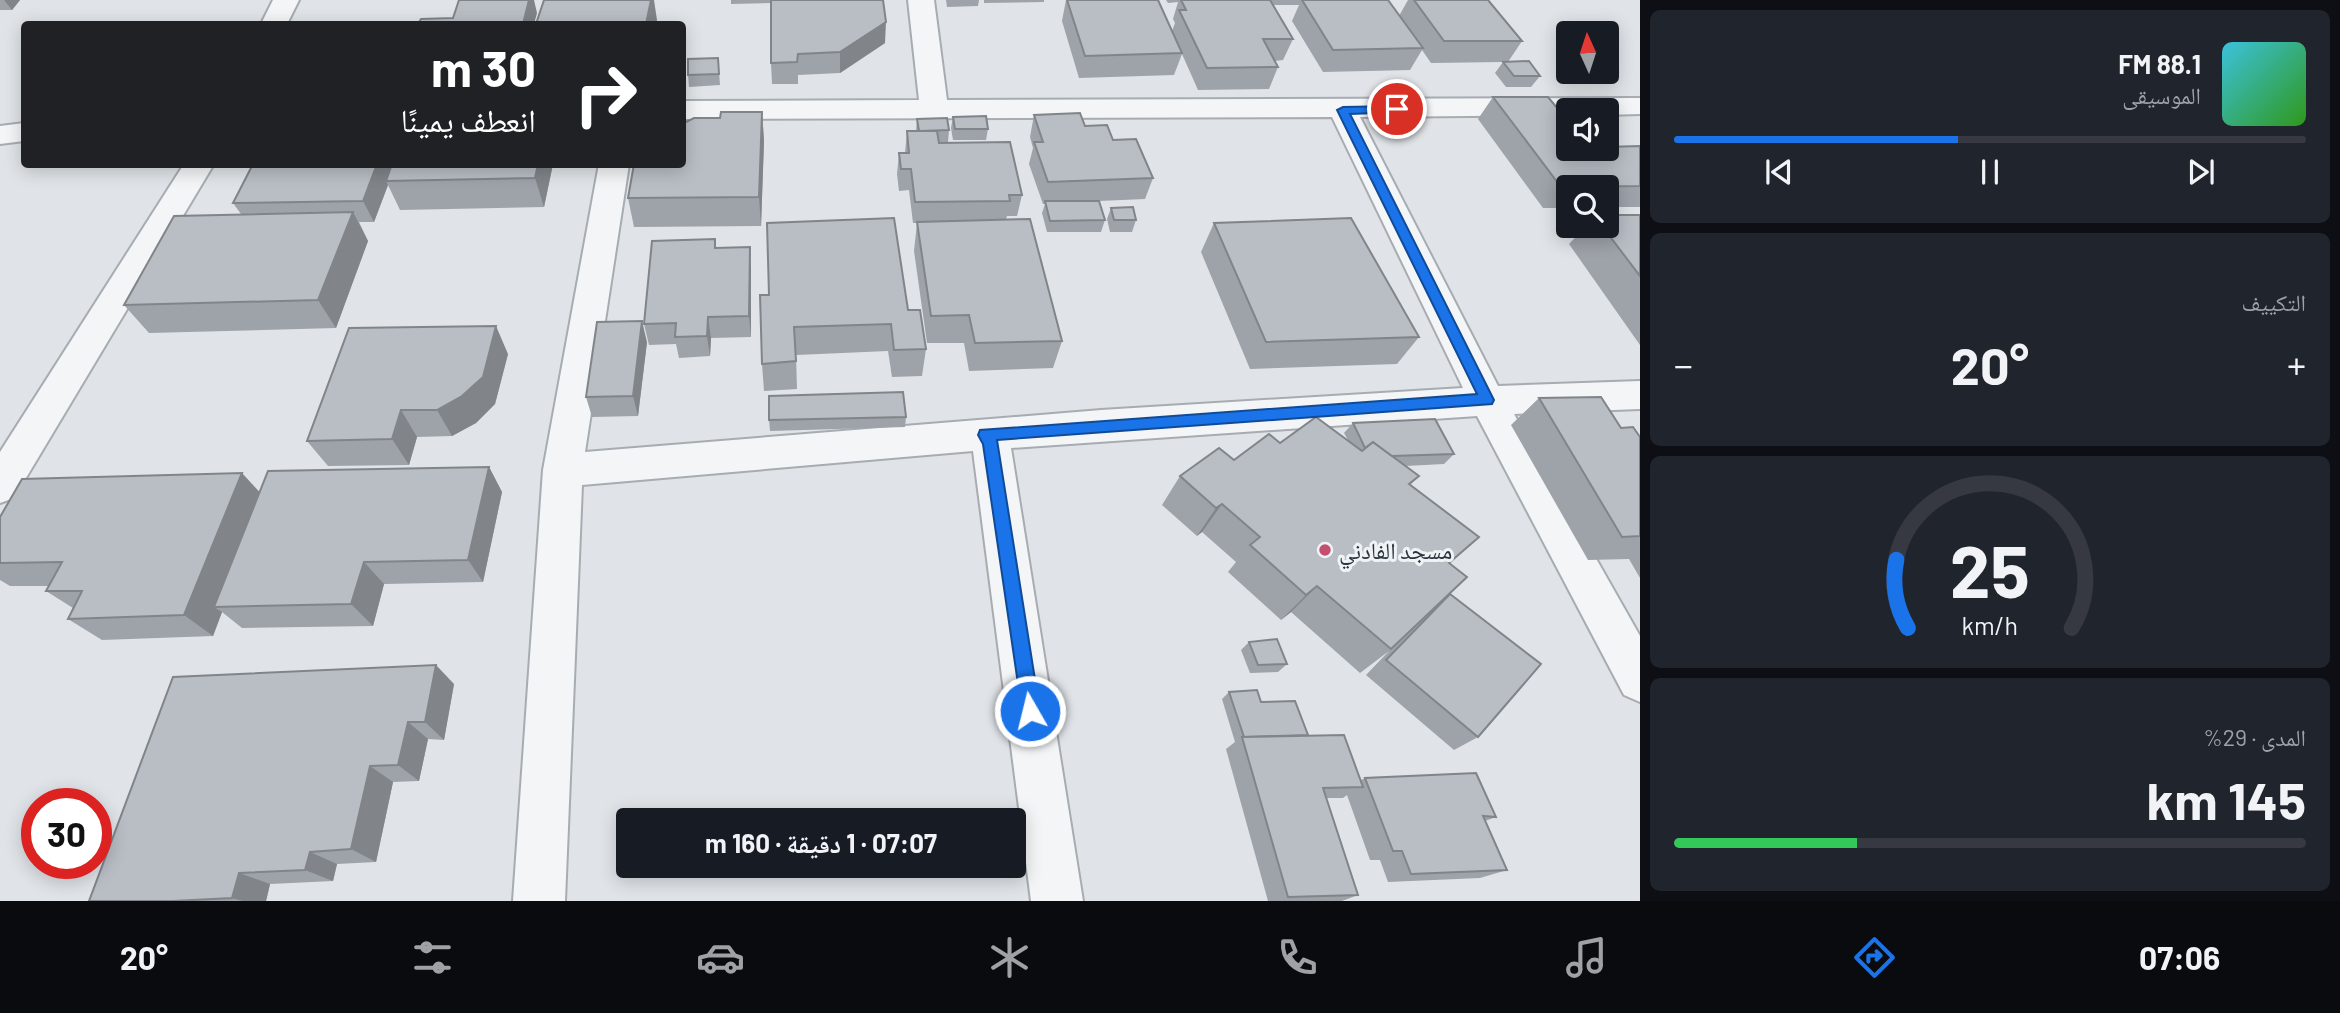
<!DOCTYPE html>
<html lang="ar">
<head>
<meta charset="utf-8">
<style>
	body { margin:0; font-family:Barlow,"Noto Naskh Arabic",sans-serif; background:#20242c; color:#f1f3f6; direction:rtl; height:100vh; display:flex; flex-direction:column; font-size:26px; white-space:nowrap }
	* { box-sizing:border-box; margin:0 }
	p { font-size:23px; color:#9ea1a6 }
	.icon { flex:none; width:38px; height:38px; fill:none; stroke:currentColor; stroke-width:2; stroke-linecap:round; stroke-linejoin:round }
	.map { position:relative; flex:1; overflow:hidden; direction:ltr }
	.panel { display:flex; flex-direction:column; gap:10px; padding:10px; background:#0d0f14; width:700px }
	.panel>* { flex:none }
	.banner { position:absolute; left:21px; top:21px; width:665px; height:147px; border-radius:7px; box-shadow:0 4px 18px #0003; direction:rtl; background:#202124; color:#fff; overflow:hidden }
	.needle { width:46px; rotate:357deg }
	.buttons { position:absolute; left:1556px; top:21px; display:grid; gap:14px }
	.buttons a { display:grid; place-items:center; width:63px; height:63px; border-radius:7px; background:#171b24; box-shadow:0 4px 18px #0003; font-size:35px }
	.speed { position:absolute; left:21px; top:788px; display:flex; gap:14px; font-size:35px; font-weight:700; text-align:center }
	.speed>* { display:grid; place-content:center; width:91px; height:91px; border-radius:50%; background:#171b24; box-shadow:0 4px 18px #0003; line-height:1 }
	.speed .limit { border:10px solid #d22; background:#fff; color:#111 }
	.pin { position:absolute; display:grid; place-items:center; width:60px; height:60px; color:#fff; margin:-30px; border:4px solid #fff; border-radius:50%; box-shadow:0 2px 7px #0007 }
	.me { position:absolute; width:77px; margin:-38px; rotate:352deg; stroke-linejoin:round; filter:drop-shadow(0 0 5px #0008) }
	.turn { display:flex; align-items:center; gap:24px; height:147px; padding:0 35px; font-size:32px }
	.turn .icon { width:91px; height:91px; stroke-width:2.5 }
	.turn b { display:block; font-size:49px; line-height:60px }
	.big { font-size:52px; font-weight:700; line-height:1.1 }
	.panel .widget { flex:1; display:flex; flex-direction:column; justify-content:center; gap:10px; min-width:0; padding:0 24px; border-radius:10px; background:#20242c }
	.panel .dial { align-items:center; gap:0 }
	.dial svg { height:182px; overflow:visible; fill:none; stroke:#363941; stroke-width:7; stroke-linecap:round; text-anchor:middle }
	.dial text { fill:#f1f3f6; stroke:none }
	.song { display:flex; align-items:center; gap:21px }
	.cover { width:84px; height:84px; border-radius:10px; background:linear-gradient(135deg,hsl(190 70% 55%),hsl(110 70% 35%)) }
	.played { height:7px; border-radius:4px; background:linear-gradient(90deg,#1a73e8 45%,#363941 45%) }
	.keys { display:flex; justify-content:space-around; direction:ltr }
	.heat { display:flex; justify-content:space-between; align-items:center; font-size:38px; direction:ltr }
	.charge { height:10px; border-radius:5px; background:linear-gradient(90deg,#34c759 29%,#363941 0) }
	.trip { position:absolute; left:616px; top:808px; width:410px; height:70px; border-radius:7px; background:#171b24; box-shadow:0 4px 18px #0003; font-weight:700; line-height:70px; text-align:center; direction:rtl }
	.menu { display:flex; height:112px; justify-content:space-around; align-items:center; background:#090b0e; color:#9ea1a6 }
	.menu .icon { width:49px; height:49px }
	.menu .on { color:#1a73e8 }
	.menu b { font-size:32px; color:#f1f3f6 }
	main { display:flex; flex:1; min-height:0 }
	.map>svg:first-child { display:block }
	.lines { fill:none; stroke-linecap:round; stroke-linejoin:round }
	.street-casing { stroke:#a6acb2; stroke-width:4 }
	.street { fill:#f3f5f7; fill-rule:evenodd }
	.wall { fill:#9ea3a9 }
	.shaded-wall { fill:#818589 }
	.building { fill:#b8bec4; stroke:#818589; stroke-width:2 }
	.route { fill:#1a73e8; stroke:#114b97; stroke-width:2 }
	.poi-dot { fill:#c34f71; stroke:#f0f3f6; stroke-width:2.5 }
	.labels { text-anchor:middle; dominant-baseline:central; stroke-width:6; stroke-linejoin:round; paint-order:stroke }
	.poi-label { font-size:23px; fill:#2a343e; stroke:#f0f3f6; text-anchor:start }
</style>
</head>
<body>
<main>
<section class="panel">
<div class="widget">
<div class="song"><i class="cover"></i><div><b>88.1 FM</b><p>الموسيقى</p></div></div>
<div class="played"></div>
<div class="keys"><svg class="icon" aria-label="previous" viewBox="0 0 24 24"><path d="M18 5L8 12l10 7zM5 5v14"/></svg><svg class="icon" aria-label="pause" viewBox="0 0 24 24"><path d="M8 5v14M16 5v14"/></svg><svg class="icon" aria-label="next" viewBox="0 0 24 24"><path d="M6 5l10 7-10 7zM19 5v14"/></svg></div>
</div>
<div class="widget"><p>التكييف</p>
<div class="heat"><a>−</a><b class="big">20°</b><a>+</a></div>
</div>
<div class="widget dial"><svg viewBox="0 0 100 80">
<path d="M14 69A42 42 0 1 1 86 69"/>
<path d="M14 69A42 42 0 0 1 9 39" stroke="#1a73e8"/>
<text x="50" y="56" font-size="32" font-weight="700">25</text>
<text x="50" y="72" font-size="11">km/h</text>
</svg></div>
<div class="widget"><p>المدى · 29%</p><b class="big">145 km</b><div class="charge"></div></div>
</section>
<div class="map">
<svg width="1640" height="901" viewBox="0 0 1640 901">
	<rect width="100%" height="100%" fill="#e0e4e8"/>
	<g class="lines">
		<defs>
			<g id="street">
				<path d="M273,0H299L287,24H261Z"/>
				<path d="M908,0H934L947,100L1640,98V114L1606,115V110H1568V115L1360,117L1498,386L1640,381V409L1514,414L1640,636V702L1624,695L1477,416L1011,448L1083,901H1031L973,451L582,485L565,901H513L543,470L599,164H629L585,452L1101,410L1463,388L1332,117L682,119V101L919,100Z"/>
				<path d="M24,123V141L0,144V126Z"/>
				<path d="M184,164H214L14,498L0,503V452Z"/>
			</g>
		</defs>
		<use href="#street" class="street-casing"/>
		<use href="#street" class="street"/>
	</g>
	<g class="wall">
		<path d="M0,0H20L12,10H0Z"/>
		<path d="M731,0H771V3L731,4Z"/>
		<path d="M771,0L885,43L840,73L798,75V84H772L771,63Z"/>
		<path d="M946,0H979L978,6L947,7Z"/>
		<path d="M984,0H1044V2L984,3Z"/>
		<path d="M1066,0L1172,31L1175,23L1173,19L1178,2L1168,3L1166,0H1388L1399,16L1408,0H1414L1522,41L1508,62L1540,76L1531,87H1506L1495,73L1503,62L1431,63L1422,50L1410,70L1323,72L1292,21L1299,5H1273L1293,39L1283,60L1275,61L1278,67L1269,89L1198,90L1182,54L1174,75L1079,78L1062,21Z"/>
		<path d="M718,58L720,85L689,87L688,75Z"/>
		<path d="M1493,97L1568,149L1640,146V207H1606V187H1568V208H1543L1478,119Z"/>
		<path d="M762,112L764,141L761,226L634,227L628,198L720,118Z"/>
		<path d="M1034,115L1085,126L1113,140L1153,178L1145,199L1099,201L1105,220L1101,232H1047L1042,213L1045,204H1043L1029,164L1033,148L1030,137Z"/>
		<path d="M953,117L988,129L986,140H953L951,128Z"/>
		<path d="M917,119L949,130L948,142L1022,195L1017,216H1007L1006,220L1062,341L1053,368L969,371L964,343H927L914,251L917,223H913L909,190L899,191L897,174L899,153H905L907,131H916Z"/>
		<path d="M253,164H553L544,207L400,210L388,185L374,222H359L368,241L336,328L149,333L124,305L241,214L233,203Z"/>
		<path d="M1111,208L1136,220L1132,232H1110L1107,219Z"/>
		<path d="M1640,215V345L1569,244L1586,226H1606Z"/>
		<path d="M1214,223L1419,337L1397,364L1250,369L1201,252Z"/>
		<path d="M716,248L751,268V337L711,338L710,356L679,358L676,344L649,345L644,324Z"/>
		<path d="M760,295L908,310L926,349L922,376L892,377L888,351L796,355L797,389L764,391L762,364Z"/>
		<path d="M647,342L638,416L592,417L586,397Z"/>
		<path d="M508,354L495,404L476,423L452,436L417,437L409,465L328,466L307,441Z"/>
		<path d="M1539,398L1621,428L1640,437V578L1629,559L1588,560L1511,425Z"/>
		<path d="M906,417L905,427L770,431L769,420Z"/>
		<path d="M1353,423L1454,454L1444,464L1405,466L1419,476L1410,485L1449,563L1447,596L1478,737L1454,750L1366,675L1389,651L1360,673L1291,612L1281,620L1228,572L1236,562L1202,532L1197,536L1162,505L1180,476L1234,460L1280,443L1348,440L1344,433Z"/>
		<path d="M489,467L502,492L483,582L384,584L373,626L242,628L222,612L213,636L102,640L68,619L73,608L46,591L49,586H10L0,580V517L260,493Z"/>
		<path d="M1249,642L1287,664L1278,672L1250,673L1241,650Z"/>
		<path d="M454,684L444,740L428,739L419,781L393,782L376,862L337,864L333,881L270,884L266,901H89Z"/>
		<path d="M1229,692L1261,702L1308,735L1361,780L1365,778L1496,817L1485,821L1507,870L1480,878L1388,882L1380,860H1370L1347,795L1343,798H1326L1358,895L1342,901H1268L1226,749L1235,742L1222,699Z"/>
	</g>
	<g class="shaded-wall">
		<path d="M4,0H20L12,10Z"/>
		<path d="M529,0H534L537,13L534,24H523Z"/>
		<path d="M651,0H654L657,20L656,24H646Z"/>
		<path d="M886,22L885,43L840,73V52Z"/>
		<path d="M762,112L764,141L761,226L759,197Z"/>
		<path d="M377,164H396L386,181L388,185L374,222L363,201Z"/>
		<path d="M538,164H553L544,207L535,178Z"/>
		<path d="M353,212L368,241L336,328L318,300Z"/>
		<path d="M750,247L751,268V337L749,316Z"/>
		<path d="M708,317L711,338L710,356L707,336Z"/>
		<path d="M642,321L647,342L638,416L633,396Z"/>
		<path d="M496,326L508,354L495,404L476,423L452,436L437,410Z"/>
		<path d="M401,410L417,437L409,465L392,439Z"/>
		<path d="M489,467L502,492L483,582L468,560Z"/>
		<path d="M242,473L265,498L214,607L222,612L213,636L184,615Z"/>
		<path d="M1222,504L1202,532L1197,536L1216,508Z"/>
		<path d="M364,562L384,584L373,626L351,604Z"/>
		<path d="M1317,586L1291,612L1281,620L1306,595Z"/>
		<path d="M436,665L454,684L444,740L425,722Z"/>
		<path d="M408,722L428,739L419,781L398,765Z"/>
		<path d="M370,766L393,782L376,862L351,849Z"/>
		<path d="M310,852L337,864L333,881L305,870Z"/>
		<path d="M239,873L270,884L266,901H243L232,898Z"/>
	</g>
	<g class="building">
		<path d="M459,0H529L523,24H418L421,19L453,18Z"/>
		<path d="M544,0H651L646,24H536Z"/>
		<path d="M771,0H883L886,22L840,52L798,54L797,62L771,63Z"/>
		<path d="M1067,0H1158L1182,53L1085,56Z"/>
		<path d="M1181,0H1270L1293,39H1263L1278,67L1207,68L1179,10H1186Z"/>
		<path d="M1302,0H1388L1423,48L1333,50Z"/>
		<path d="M1414,0H1488L1522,41H1444Z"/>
		<path d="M718,58L719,74L688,75V59Z"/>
		<path d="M1529,61L1540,76H1514L1503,62Z"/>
		<path d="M1493,97H1548L1568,121V149H1606V147L1640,146V186L1561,187Z"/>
		<path d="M721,112H762L759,197L628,198L634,164H682V124L694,118H720Z"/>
		<path d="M1080,113L1085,126L1107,125L1113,140L1136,139L1153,178L1048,182L1034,142H1043L1034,115Z"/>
		<path d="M986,116L988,129H955L953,117Z"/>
		<path d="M947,118L949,130L919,131L917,119Z"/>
		<path d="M907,131H937L939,143L1010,142L1022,195H1009L1010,201L915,202L911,169H901L899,153H909Z"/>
		<path d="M253,164H377L363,201L233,203Z"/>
		<path d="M392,164H538L535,178L386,181Z"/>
		<path d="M1045,201H1099L1105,220L1050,221Z"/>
		<path d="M1133,207L1136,220H1114L1111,208Z"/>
		<path d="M353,212L318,300L124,305L174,216Z"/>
		<path d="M1606,215H1640V276L1602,226H1606Z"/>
		<path d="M894,218L908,310H920L926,349L894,350L891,324L794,327L796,361L762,364L760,295H769L767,223Z"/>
		<path d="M1351,218L1419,337L1266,342L1214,223Z"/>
		<path d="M1030,219L1062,341L975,343L969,315L931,316L917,222Z"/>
		<path d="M715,239V248L750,247L749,316L708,317L707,336L675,337L676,323L644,324L652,241Z"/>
		<path d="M642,321L633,396L586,397L597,322Z"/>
		<path d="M496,326L483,377L462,396L437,410H401L392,439L307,441L349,328Z"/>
		<path d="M903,392L906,417L769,420V396Z"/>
		<path d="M1601,397L1621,428L1633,427L1640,437V536L1622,537L1539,398Z"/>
		<path d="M1316,417L1362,451L1373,442L1419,476L1409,484L1479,537L1449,563L1467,577L1391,649L1317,586L1306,595L1250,545L1260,537L1222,504L1216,508L1180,476L1219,448L1234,460L1269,434L1280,443Z"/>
		<path d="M1435,419L1454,454L1392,456L1373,442L1365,448L1353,423Z"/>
		<path d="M489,467L468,560L364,562L351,604L214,607L268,471Z"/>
		<path d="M242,473L184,615L68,619L82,591H46L62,562L0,563V517L22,479Z"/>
		<path d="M1450,594L1541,664L1478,737L1386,660Z"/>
		<path d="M1277,639L1287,664L1258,665L1249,642Z"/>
		<path d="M436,665L425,722H408L398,765L370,766L351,849L310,852L305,870L239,873L232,898L173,901H89L173,677Z"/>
		<path d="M1257,690L1261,702L1295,701L1308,735L1244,737L1229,692Z"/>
		<path d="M1344,735L1363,787L1323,788L1358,895L1288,897L1242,737Z"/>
		<path d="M1476,773L1496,817L1483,816L1507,870L1411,874L1402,851H1393L1365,778Z"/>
	</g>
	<path class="route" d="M1397,106L1403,109L1401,112L1350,114L1494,400L1492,404L997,440L1040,711L1037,718L1030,721L1023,718L983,444L978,435L980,430L1477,394L1337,110L1343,107Z"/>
	<circle class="poi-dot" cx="1325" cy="550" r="7"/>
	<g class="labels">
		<g class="poi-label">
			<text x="1339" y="550">مسجد الفادني</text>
		</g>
	</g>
</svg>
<div class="buttons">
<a><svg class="needle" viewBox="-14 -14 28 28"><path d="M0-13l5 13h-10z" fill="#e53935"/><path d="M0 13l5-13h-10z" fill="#9ea1a6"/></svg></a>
<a><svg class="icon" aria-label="sound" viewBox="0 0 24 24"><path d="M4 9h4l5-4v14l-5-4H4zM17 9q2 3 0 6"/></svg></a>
<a><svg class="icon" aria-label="search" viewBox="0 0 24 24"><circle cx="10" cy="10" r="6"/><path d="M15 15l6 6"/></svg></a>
</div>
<div class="speed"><div class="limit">30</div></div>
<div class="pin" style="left:1397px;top:109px;background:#d93025"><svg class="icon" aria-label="arrive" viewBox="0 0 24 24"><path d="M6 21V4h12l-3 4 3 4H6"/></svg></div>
<svg class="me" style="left:1030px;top:711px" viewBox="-20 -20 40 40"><circle r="17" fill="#1a73e8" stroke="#fff" stroke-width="3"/><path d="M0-11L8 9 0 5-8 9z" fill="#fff"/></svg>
<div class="trip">07:07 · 1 دقيقة · 160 m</div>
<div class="banner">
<div class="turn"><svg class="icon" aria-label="right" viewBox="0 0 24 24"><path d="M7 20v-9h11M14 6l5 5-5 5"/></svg><div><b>30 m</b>انعطف يمينًا</div></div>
</div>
</div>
</main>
<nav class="menu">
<b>07:06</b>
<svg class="icon on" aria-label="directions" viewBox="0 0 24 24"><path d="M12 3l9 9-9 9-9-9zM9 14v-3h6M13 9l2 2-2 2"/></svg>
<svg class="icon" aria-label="music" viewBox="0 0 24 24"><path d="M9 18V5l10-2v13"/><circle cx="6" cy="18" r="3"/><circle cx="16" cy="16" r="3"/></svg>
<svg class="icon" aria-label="phone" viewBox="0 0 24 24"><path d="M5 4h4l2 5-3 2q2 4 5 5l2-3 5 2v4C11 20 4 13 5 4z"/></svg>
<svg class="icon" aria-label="climate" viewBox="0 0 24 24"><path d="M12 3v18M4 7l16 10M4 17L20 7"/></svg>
<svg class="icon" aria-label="car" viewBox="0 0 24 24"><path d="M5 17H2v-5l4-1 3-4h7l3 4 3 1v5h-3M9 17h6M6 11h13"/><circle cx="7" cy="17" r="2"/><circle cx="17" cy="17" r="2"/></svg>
<svg class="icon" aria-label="filters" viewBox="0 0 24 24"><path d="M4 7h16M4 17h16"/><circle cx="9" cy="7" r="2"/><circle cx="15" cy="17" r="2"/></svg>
<b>20°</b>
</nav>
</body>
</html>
